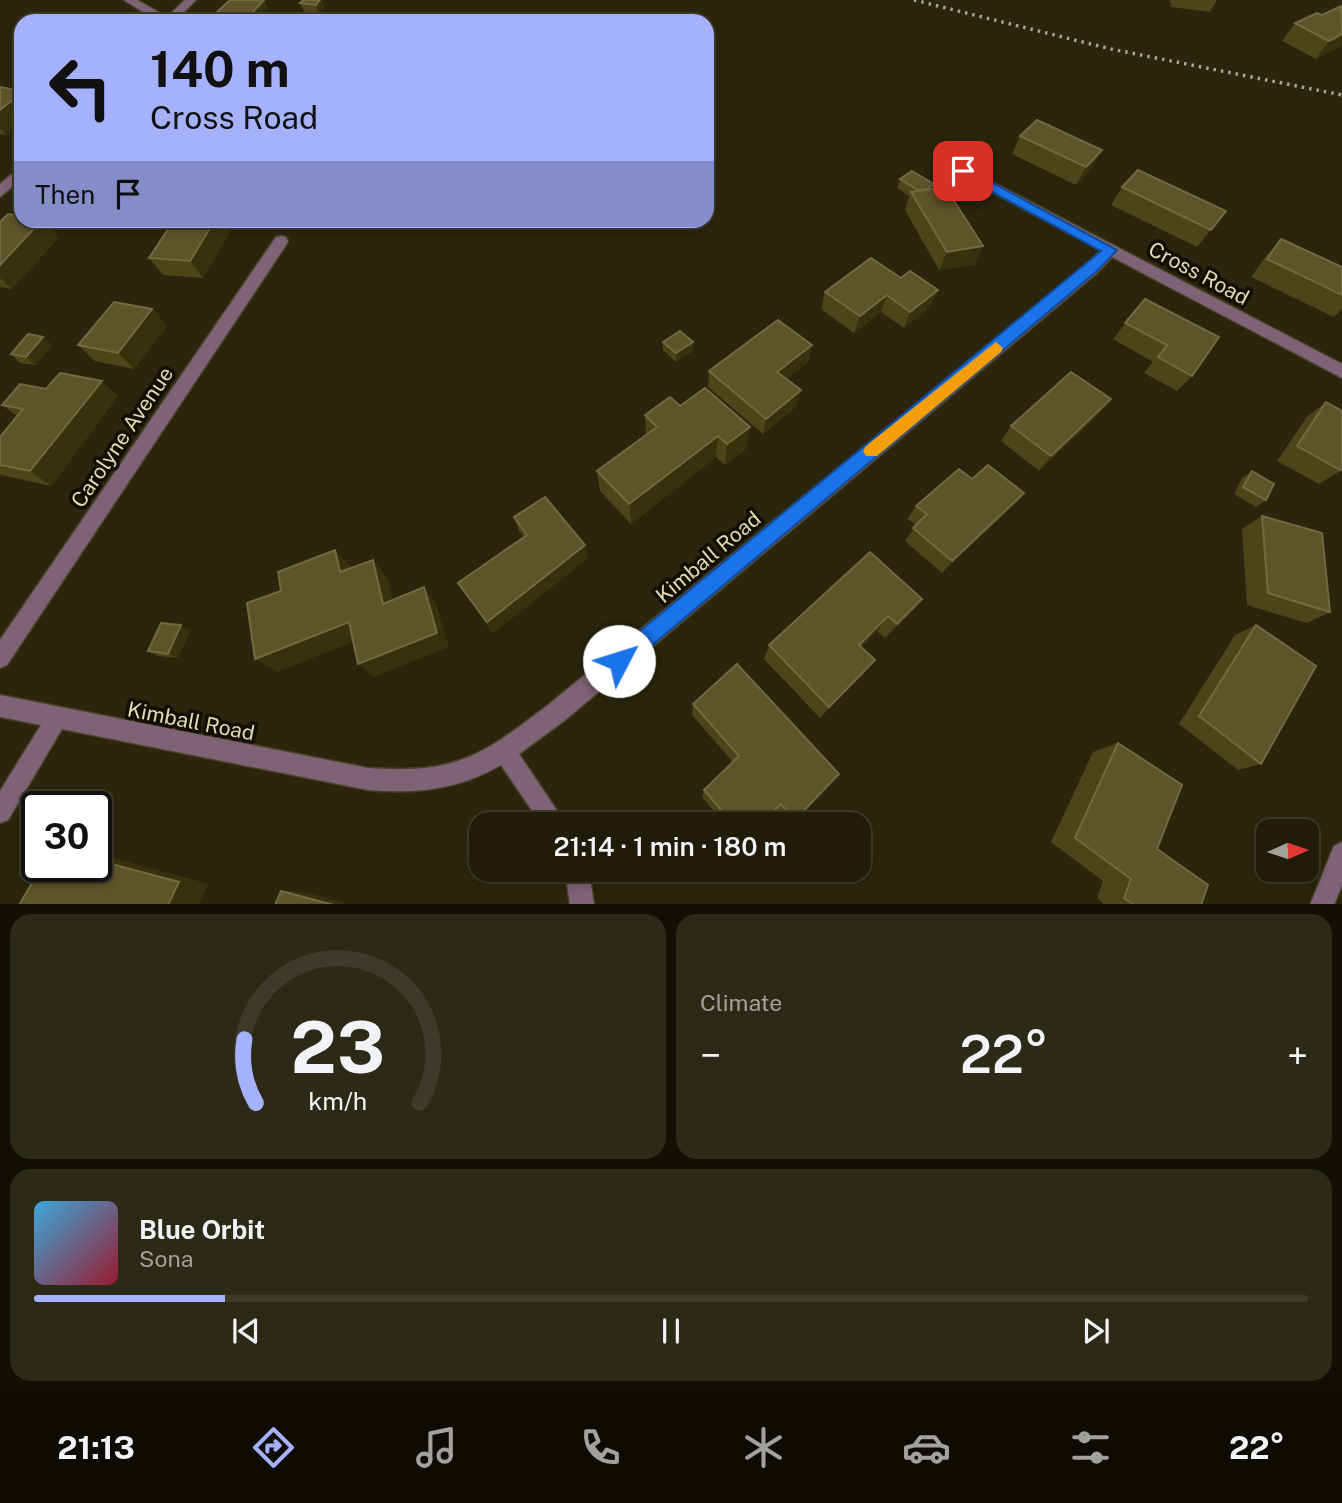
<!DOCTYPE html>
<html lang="en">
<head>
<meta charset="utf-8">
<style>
	body { margin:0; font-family:"Public Sans",sans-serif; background:#2d2917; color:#f1f3f6; height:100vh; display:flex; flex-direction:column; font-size:26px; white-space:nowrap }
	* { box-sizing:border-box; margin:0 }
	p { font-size:23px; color:#a2a19c }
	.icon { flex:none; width:38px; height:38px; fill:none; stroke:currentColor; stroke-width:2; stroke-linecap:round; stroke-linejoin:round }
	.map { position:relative; height:904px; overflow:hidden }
	.details { display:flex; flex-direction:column; gap:10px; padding:10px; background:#120f05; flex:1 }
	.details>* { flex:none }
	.guide { position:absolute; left:14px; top:14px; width:700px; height:214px; border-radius:21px; box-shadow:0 4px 10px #0003,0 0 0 2px #3d3a2a; background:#a6b1fc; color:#111; overflow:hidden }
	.needle { width:46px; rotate:87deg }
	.buttons { position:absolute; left:1256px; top:819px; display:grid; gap:14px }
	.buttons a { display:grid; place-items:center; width:63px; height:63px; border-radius:14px; background:#201c09; box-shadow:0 4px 10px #0003,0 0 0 2px #3d3a2a; font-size:35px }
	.speed { position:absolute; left:21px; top:791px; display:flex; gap:14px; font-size:35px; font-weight:700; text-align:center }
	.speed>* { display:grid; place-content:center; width:91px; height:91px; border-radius:50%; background:#201c09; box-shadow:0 4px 10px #0003,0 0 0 2px #3d3a2a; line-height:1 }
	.speed .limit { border:4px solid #111; border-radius:10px; background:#fff; color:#111 }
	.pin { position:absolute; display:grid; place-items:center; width:60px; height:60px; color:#fff; margin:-30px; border-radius:14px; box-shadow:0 4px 10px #0006 }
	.me { position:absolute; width:77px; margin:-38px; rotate:50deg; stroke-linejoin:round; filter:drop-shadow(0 0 5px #0008) }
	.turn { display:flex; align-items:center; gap:24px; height:147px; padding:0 21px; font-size:32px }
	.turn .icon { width:91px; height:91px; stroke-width:2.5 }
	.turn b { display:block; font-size:49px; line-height:60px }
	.then { display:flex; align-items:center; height:66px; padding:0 21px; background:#0003; gap:14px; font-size:26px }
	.big { font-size:52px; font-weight:600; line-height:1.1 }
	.details .card { flex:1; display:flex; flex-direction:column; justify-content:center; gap:10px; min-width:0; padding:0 24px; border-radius:21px; background:#2d2917 }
	.details .dial { align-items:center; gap:0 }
	.dial svg { height:182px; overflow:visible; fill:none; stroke:#3d3a2a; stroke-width:7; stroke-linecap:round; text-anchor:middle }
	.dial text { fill:#f1f3f6; stroke:none }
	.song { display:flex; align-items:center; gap:21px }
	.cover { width:84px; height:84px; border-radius:10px; background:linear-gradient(135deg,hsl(200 70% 55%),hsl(350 70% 35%)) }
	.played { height:7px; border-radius:4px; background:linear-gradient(90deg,#a6b1fc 15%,#3d3a2a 15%) }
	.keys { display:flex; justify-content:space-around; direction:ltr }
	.heat { display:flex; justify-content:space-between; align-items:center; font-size:38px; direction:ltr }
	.details .tiles { flex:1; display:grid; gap:10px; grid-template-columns:1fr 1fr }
	.card:last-child { grid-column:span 2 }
	.trip { position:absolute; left:469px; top:812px; width:402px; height:70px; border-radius:21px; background:#201c09; box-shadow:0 4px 10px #0003,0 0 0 2px #3d3a2a; font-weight:600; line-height:70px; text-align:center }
	.menu { display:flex; height:112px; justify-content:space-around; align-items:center; background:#0d0b04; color:#a2a19c }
	.menu .icon { width:49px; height:49px }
	.menu .active { color:#a6b1fc }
	.menu b { font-size:32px; color:#f1f3f6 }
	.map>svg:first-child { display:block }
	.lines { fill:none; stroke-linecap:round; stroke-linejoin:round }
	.minor-casing { stroke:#474227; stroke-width:3 }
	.minor { fill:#7e6276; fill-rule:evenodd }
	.rail { stroke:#ada684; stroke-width:3.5; stroke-dasharray:2.5 5; stroke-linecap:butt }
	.wall { fill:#4d441a }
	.shaded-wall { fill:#38310d }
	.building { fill:#5d542a; stroke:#726940; stroke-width:2 }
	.route { fill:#1a73e8; stroke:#114b97; stroke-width:2 }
	.slow { fill:#f59e0b }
	.labels { text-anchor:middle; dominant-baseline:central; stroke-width:7; stroke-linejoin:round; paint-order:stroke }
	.street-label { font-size:21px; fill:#e2dab4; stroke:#130e00 }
</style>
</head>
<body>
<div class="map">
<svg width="1342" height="905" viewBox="0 0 1342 905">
	<rect width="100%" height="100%" fill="#2a250c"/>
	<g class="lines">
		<defs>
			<g id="minor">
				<path d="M124,0H137L167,17L185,0H196L175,21H157Z"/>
				<path d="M21,167V179L0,197V184Z"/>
				<path d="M963,167L1342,364V378L1112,257L1098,272L564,721L519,754L566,824H541L501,765C458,790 416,794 368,790L62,729L8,820L0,823V791L41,725L0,717V695L368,768C456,774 480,757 548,705L1088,264L1101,250L958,174V168Z"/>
				<path d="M281,236L286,237L288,241L286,245L7,665L0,668V640L276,237Z"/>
				<path d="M1342,842V885L1334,905H1310L1334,846Z"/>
				<path d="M565,870H589L594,905H570Z"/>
			</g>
		</defs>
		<use href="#minor" class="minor-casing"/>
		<use href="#minor" class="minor"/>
		<path class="rail" d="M914,0L1111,49L1342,95"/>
	</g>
	<g class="wall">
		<path d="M303,0L325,8L319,14L304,12L300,3Z"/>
		<path d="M1170,0H1217L1210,12L1171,7Z"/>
		<path d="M268,9L257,21H222L217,12Z"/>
		<path d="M1322,15L1342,45L1316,59L1282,41L1295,23Z"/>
		<path d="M0,87L6,135L0,134Z"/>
		<path d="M1020,136L1092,168L1076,185L1012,154Z"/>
		<path d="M900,179L933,189L983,246L975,264L939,270L905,210L909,196L897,188Z"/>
		<path d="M1122,187L1226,211L1197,247L1111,205Z"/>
		<path d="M0,222L59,237L12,289L0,287Z"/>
		<path d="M230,231L203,278L163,275L149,258Z"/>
		<path d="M1281,239L1342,267V309L1334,317L1251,277L1266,256Z"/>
		<path d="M901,278L938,290L930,307L904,328L881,312L854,333L821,309L825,292Z"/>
		<path d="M1145,299L1192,376L1177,391L1144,373L1153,362L1113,339Z"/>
		<path d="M152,309L167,326L134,369L95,361L78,345Z"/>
		<path d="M663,342L693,351L676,362L663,350Z"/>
		<path d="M52,345L35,365L20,363L11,354Z"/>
		<path d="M812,345L808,362L786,379L797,406L763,434L708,387L709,371Z"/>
		<path d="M46,389L118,396L51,486L1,475L0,474V437L17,416L2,405Z"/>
		<path d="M1111,399L1098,415L1039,471L1001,441L1011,426Z"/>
		<path d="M1326,402L1342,411V472L1340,471L1319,484L1277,461L1306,418Z"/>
		<path d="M680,406L746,449L725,465L716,457L631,524L600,491L597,471L646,435L645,415Z"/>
		<path d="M1252,471L1266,500L1256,507L1234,494L1242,478Z"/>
		<path d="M972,479L1024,493L1013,506L942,573L905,541L916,525L907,519L916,506Z"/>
		<path d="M1262,516L1330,612L1307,623L1247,605L1242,529Z"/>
		<path d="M514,517L585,545L588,558L493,633L458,583L524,537L519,531Z"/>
		<path d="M922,599L909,615L885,638L877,631L861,647L864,673L820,718L764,659L769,645Z"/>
		<path d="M1256,625L1261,764L1238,770L1179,724L1235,635Z"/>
		<path d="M190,631L178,658L158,656L148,651Z"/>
		<path d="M693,704L795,820L789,824H787L775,810L763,822L765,824H725L702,797L704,790L733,762L692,715Z"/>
		<path d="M1118,743L1157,849L1201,905H1105L1097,898L1103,881L1051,842L1093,752Z"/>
	</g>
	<g class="shaded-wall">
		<path d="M264,0L268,9L257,21H251L249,16Z"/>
		<path d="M320,0H322L325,8L319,14L316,5Z"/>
		<path d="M1342,34V45L1316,59L1329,41Z"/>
		<path d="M21,93V123L6,135L0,128V110Z"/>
		<path d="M1102,150L1092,168L1076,185L1086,167Z"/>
		<path d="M42,220H44L59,237L12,289L0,278V265Z"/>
		<path d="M215,220H223L230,231L203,278L190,261Z"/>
		<path d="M983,246L975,264L939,270L947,252Z"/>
		<path d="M938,290L930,307L904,328L910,312Z"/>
		<path d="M887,295L881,312L854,333L860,316Z"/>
		<path d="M152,309L167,326L134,369L118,353Z"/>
		<path d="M43,337L52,345L35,365L26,357Z"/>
		<path d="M693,342V351L676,362V353Z"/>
		<path d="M812,345L808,362L774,388L777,372Z"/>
		<path d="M102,381L118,396L51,486L30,471Z"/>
		<path d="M801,390L797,406L763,434L766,419Z"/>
		<path d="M1111,399L1098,415L1039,471L1051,456Z"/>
		<path d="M750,427L746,449L725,465L727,444Z"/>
		<path d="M718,436L716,457L631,524L629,504Z"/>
		<path d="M1024,493L1013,506L942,573L952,561Z"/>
		<path d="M585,545L588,558L493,633L487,622Z"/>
		<path d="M335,550L352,568L340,572Z"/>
		<path d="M373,560L388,578L398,619L383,604Z"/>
		<path d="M424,587L436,604L449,647L374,677L358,664Z"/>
		<path d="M922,599L909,615L885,638L897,624Z"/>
		<path d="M888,616L877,631L849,659L859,645Z"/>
		<path d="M349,622L365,637L277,672L255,659Z"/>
		<path d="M181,625L190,631L178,658L168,654Z"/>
		<path d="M875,660L864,673L820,718L829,707Z"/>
		<path d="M96,853L209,884L199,905H168L96,860Z"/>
		<path d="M281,891L304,892L353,905H334Z"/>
	</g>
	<g class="building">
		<path d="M230,0H264L249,16L217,12Z"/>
		<path d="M303,0H320L316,5L300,3Z"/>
		<path d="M1341,6L1342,34L1329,41L1295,23L1317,13L1322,15Z"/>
		<path d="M0,87L21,91V93L0,110Z"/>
		<path d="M1037,120L1102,150L1086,167L1020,136Z"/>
		<path d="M1138,170L1226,211L1211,230L1122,187Z"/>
		<path d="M912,171L934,184L927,189L919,191L900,179Z"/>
		<path d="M945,187L983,246L947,252L911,192Z"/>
		<path d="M8,214L21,216V220H42L0,265V222Z"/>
		<path d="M174,220H215L190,261L149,258Z"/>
		<path d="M1281,239L1342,267V295L1267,259Z"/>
		<path d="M871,258L901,278L910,271L938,290L910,312L887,295L860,316L825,292Z"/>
		<path d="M1145,299L1219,337L1192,376L1158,357L1167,345L1125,323Z"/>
		<path d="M114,302L152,309L118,353L78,345Z"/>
		<path d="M778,320L812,345L777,372L801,390L766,419L709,371Z"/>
		<path d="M680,331L693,342L676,353L663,342Z"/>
		<path d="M28,334L43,337L26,357L11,354Z"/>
		<path d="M1071,372L1111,399L1051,456L1011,426Z"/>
		<path d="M60,373L102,381L30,471L0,465V437L23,409L2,405L20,384L46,389Z"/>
		<path d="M705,388L750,427L727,444L718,436L629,504L597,471L657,427L645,415L670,397L680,406Z"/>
		<path d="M1326,402L1342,411V467L1340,470L1297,446Z"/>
		<path d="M988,465L1024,493L952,561L913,528L927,514L916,506L959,469L972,479Z"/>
		<path d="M1252,471L1274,484L1266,500L1243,487Z"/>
		<path d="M545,497L585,545L487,622L458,583L527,535L514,517Z"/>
		<path d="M1262,516L1322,533L1330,612L1268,593Z"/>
		<path d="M335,550L340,572L373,560L383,604L424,587L437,633L358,664L349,622L255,659L247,603L281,591L278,572Z"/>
		<path d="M870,552L922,599L897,624L888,616L859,645L875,660L829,707L769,645Z"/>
		<path d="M161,623L181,625L168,654L148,651Z"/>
		<path d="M1256,625L1316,666L1261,764L1199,716Z"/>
		<path d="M737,664L839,774L795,820L781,804L763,822L765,824H733L704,790L739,756L693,704Z"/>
		<path d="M1118,743L1182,785L1157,849L1208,885L1201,905H1134L1124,898L1131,879L1075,838Z"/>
		<path d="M96,860L179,882L168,905H19L42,866H96Z"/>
		<path d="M281,891L334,905H275Z"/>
	</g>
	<path class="route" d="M963,167L1117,250L1097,271L625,668L619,670L612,668L609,661L612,654L1101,251L959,174V169Z"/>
	<path class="slow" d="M996,342L1003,348L1001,352L877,456H866L863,451L866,446Z"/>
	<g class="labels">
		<g class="street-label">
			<text transform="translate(1199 273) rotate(28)">Cross Road</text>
			<text transform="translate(122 437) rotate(-56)">Carolyne Avenue</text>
			<text transform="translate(708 557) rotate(-40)">Kimball Road</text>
			<text transform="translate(191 721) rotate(11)">Kimball Road</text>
		</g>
	</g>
</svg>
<div class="buttons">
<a><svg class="needle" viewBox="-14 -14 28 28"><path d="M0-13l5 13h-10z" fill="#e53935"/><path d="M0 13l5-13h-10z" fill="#a2a19c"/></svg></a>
</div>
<div class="speed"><div class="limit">30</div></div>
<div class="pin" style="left:963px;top:171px;background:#d93025"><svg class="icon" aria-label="arrive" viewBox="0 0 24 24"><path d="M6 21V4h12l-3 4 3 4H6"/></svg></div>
<svg class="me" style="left:619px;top:661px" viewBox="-20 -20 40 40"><circle r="19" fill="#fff"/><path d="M0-13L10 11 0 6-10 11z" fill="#1a73e8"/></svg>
<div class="trip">21:14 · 1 min · 180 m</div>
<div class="guide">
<div class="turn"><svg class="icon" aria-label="left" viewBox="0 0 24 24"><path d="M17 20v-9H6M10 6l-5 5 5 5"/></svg><div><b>140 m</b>Cross Road</div></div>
<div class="then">Then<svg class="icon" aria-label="arrive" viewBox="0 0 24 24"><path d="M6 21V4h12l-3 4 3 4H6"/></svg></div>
</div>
</div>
<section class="details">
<div class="tiles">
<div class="card dial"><svg viewBox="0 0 100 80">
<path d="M14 69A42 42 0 1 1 86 69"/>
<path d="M14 69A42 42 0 0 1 9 41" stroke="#a6b1fc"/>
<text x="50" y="56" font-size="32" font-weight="700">23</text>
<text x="50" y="72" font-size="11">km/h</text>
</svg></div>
<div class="card"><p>Climate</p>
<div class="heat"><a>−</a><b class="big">22°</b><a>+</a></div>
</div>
<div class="card">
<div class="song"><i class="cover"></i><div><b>Blue Orbit</b><p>Sona</p></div></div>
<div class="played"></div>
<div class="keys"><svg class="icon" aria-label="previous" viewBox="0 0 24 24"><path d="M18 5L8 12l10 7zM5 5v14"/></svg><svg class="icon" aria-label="pause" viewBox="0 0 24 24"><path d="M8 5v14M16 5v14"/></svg><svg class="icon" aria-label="next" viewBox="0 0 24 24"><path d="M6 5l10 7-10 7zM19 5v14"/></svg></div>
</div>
</div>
</section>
<nav class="menu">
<b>21:13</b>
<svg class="icon active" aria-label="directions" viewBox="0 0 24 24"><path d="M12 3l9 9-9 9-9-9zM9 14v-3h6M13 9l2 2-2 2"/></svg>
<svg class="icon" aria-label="music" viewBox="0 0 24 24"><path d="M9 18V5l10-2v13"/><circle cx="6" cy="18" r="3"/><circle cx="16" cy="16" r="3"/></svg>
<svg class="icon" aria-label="phone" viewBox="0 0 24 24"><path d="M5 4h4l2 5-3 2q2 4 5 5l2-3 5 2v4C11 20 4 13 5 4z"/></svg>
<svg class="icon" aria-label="climate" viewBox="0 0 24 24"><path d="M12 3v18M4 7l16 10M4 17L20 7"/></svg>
<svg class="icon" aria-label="car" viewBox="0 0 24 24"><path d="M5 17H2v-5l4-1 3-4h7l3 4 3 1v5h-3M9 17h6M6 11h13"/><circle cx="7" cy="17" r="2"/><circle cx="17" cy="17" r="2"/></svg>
<svg class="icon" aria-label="filters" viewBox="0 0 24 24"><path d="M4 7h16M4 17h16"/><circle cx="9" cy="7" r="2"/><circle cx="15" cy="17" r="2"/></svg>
<b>22°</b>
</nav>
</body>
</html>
